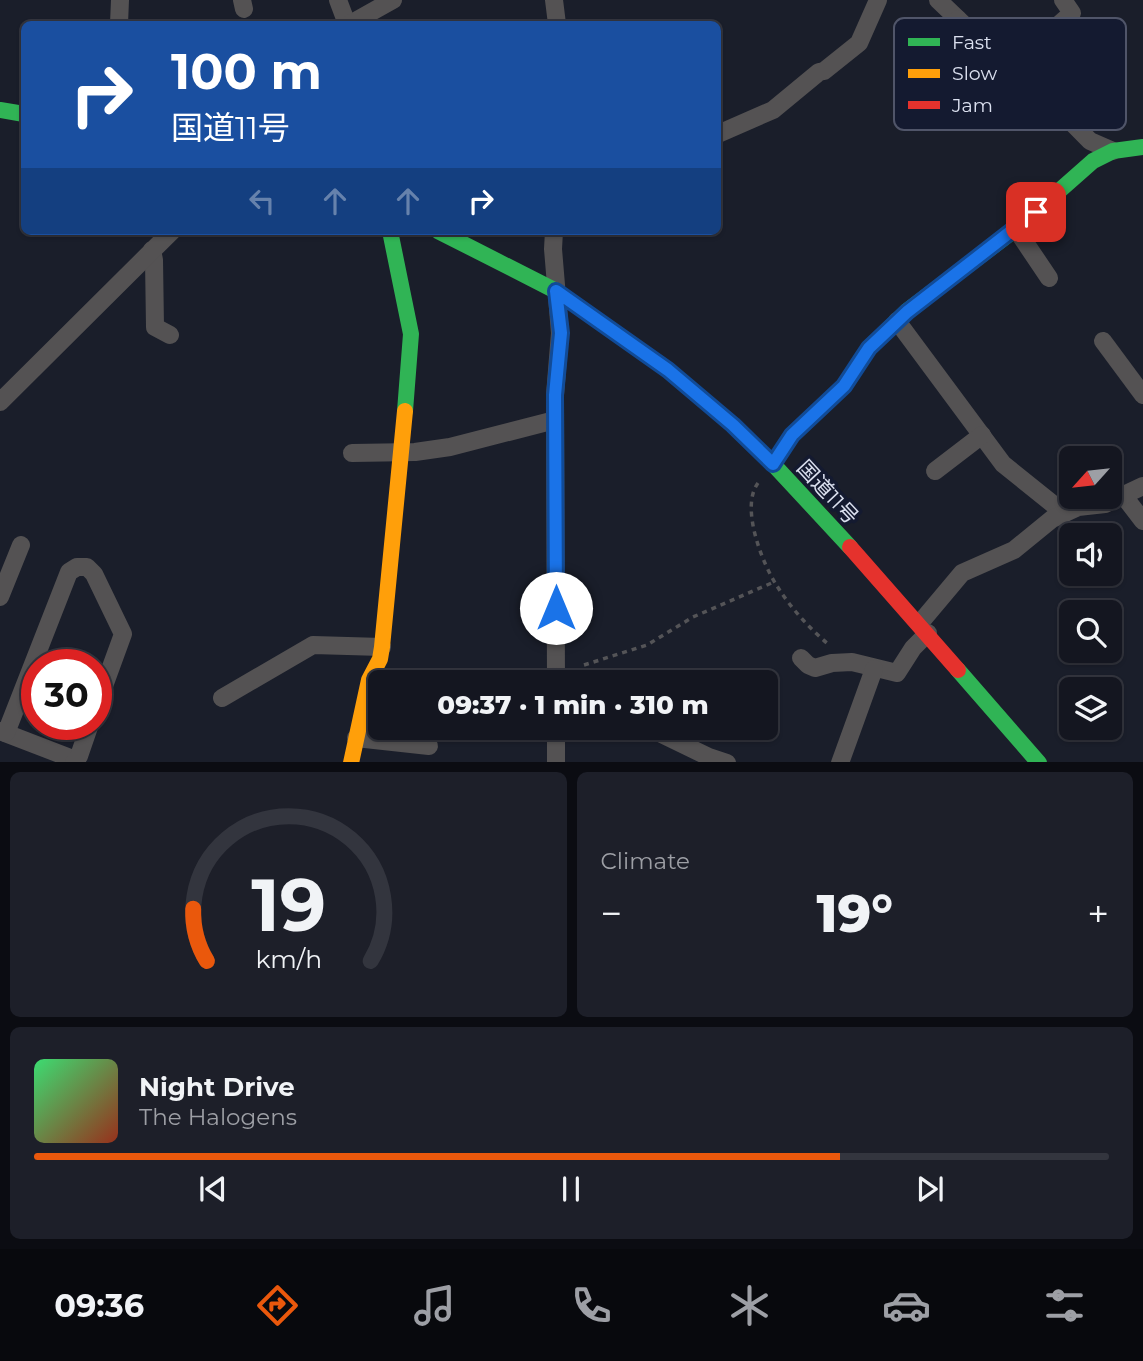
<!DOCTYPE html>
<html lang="en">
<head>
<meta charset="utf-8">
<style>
	body { margin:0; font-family:Montserrat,"Noto Sans JP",sans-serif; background:#1d1f29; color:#f1f3f6; height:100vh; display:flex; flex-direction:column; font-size:26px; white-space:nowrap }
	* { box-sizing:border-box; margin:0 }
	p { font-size:23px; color:#9d9fa5 }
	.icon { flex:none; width:38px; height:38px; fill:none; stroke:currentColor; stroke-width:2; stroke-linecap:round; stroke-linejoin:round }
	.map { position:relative; height:762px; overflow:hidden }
	.details { display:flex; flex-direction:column; gap:10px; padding:10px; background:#0b0c12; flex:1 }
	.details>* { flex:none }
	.banner { position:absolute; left:21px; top:21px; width:700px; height:214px; border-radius:10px; box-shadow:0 2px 5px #0004,0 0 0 2px #33353e; background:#1a4fa0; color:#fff; overflow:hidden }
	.needle { width:46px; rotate:243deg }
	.controls { position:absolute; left:1059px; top:446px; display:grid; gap:14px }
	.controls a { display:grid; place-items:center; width:63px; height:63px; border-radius:10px; background:#141620; box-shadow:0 2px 5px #0004,0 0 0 2px #33353e; font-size:35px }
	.speed { position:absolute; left:21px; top:649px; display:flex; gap:14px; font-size:35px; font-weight:700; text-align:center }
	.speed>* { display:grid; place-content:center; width:91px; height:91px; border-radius:50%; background:#141620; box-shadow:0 2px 5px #0004,0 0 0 2px #33353e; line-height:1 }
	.speed .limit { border:10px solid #d22; background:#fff; color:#111 }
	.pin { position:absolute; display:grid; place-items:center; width:60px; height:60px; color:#fff; margin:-30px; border-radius:14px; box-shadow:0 4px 10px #0006 }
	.me { position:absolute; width:77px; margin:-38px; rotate:0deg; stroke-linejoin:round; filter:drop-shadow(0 0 5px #0008) }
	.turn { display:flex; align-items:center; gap:24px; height:147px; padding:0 35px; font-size:32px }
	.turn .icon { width:91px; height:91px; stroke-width:2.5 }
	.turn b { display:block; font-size:49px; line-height:60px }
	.lanes { display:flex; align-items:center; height:66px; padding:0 35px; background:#0003; justify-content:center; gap:35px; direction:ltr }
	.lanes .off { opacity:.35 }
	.big { font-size:52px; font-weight:800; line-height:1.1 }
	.details .card { flex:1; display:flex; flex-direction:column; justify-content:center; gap:10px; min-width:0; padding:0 24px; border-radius:10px; background:#1d1f29 }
	.details .dial { align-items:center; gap:0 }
	.dial svg { height:182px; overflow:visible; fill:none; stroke:#33353e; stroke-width:7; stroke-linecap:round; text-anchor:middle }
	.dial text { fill:#f1f3f6; stroke:none }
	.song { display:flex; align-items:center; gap:21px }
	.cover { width:84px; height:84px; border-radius:10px; background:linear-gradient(135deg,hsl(140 70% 55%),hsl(10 70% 35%)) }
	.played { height:7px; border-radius:4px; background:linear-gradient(90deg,#ea580c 75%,#33353e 75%) }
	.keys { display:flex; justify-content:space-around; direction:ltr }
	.heat { display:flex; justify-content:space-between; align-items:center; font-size:38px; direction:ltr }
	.details .tiles { flex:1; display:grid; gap:10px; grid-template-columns:1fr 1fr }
	.card:last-child { grid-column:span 2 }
	.trip { position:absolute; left:368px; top:670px; width:410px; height:70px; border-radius:10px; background:#141620; box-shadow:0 2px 5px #0004,0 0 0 2px #33353e; font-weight:800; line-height:70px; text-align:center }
	.dock { display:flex; height:112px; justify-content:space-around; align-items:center; background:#08090d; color:#9d9fa5 }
	.dock .icon { width:49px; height:49px }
	.dock .current { color:#ea580c }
	.dock b { font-size:32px; color:#f1f3f6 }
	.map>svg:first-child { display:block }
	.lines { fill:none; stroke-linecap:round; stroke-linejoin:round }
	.path { stroke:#545457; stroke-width:3.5; stroke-dasharray:5 5; stroke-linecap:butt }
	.street { stroke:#545253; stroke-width:18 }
	.fast { stroke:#30b455; stroke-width:16 }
	.slow { stroke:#ff9f0a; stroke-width:16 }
	.jam { stroke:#e5322d; stroke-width:16 }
	.route-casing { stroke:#114b97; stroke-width:18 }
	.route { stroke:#1a73e8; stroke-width:12 }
	.labels { text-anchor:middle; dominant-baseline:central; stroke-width:7; stroke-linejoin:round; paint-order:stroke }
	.street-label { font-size:21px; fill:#dbe0ef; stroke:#141a30 }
	.key { fill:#141a30; stroke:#505569; stroke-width:2 }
	.key-label { font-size:19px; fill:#dbe0ef }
</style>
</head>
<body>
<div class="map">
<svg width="1143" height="763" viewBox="0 0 1143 763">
	<rect width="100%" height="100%" fill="#1a1e2a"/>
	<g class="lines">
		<g class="path">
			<path d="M758,483C740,507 762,563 777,586C790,607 810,629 828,644"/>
			<path d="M584,665L647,645L693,617L774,582"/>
			<path d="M446,731L455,728"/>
		</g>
		<g class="street">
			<path d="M242,0L244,9"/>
			<path d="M338,0L347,24"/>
			<path d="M554,0L557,24"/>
			<path d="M938,0L1005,64L1021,71L1090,141L1113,151"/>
			<path d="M119,24L120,0"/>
			<path d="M350,24L393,0"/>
			<path d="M928,54L958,19"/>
			<path d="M1014,68L1021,58L1072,13L1063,0"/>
			<path d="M718,134L773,110L819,72L824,71L859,43L878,0"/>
			<path d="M1016,229L1049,278"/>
			<path d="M554,231L553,249L560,333L555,395L556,682"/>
			<path d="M152,250L154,260L155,327L170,335"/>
			<path d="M897,321L1003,464L1064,513"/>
			<path d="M1103,341L1143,395"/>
			<path d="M0,402L172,231"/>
			<path d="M352,453L415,452L450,447L555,420"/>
			<path d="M935,471L982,435"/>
			<path d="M1123,495L1143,521"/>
			<path d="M0,597L21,545"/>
			<path d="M920,623L962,573L1014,550L1052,519L1078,507L1105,504L1143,486"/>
			<path d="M801,658L808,665L815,668L832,663L852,662L897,673L913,648L928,633"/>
			<path d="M556,676L575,682"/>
			<path d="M222,698L313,645L382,647"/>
			<path d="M649,728L709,757L727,763"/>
			<path d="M0,731L70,758L72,763"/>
			<path d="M6,733L69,572L77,567H87L94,574L123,634L96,708"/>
			<path d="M356,738L429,746"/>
			<path d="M74,763L79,756L90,724"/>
			<path d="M556,763V728"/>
			<path d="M840,763L874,669"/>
		</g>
		<g class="fast">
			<path d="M0,110L24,114"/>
			<path d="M390,231L411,334L405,411"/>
			<path d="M438,231L556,291L668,370L733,425L773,464L850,547"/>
			<path d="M773,464L792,435L844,386L869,348L907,311L1016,229L1093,161L1113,151L1143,147"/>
			<path d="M958,670L1039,763"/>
		</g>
		<path class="slow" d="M351,763L369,680L380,659L382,647L405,411"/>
		<path class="jam" d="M850,547L958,670"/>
	</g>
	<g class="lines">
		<defs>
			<path id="route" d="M556,608L555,395L561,333L556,291L668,370L733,425L773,464L792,435L844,386L869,348L907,312L1036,212"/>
		</defs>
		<use href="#route" class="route-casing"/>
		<use href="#route" class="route"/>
	</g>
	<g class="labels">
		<g class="street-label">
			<text transform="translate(828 492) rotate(47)">国道11号</text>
		</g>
	</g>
	<rect x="894" y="18" width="232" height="112" rx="10" class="key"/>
	<rect x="908" y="38" width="32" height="8" fill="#30b455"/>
	<rect x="908" y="69" width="32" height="9" fill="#ff9f0a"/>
	<rect x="908" y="101" width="32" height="8" fill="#e5322d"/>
	<g class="key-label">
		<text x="952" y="49">Fast</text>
		<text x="952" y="80">Slow</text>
		<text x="952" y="112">Jam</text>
	</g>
</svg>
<div class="controls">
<a><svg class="needle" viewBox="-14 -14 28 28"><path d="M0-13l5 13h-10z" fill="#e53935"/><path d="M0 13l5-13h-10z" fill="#9d9fa5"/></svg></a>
<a><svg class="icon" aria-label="sound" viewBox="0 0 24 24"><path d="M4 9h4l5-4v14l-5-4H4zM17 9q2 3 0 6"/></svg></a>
<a><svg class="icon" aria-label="search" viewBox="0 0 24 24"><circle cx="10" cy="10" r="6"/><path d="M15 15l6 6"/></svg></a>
<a><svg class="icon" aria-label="layers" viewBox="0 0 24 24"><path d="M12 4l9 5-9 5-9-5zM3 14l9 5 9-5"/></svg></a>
</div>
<div class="speed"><div class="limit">30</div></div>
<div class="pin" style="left:1036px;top:212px;background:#d93025"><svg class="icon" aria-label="arrive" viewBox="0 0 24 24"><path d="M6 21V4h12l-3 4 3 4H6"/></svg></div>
<svg class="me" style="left:556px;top:608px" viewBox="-20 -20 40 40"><circle r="19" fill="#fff"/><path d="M0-13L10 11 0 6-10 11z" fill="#1a73e8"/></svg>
<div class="trip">09:37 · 1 min · 310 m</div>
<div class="banner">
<div class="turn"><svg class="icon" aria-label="right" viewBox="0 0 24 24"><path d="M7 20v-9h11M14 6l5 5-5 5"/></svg><div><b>100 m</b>国道11号</div></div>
<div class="lanes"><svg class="icon off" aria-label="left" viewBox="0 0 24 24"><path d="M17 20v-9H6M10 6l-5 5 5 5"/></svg><svg class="icon off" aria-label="ahead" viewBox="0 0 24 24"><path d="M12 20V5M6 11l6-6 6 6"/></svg><svg class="icon off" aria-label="ahead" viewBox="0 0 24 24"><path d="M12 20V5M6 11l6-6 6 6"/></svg><svg class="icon" aria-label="right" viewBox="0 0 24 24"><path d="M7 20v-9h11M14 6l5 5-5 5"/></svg></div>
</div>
</div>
<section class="details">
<div class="tiles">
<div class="card dial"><svg viewBox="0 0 100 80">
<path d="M14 69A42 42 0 1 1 86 69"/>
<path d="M14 69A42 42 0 0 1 8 46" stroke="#ea580c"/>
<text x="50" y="56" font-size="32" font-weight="700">19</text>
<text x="50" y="72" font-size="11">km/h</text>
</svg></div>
<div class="card"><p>Climate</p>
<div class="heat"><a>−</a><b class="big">19°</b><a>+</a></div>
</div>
<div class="card">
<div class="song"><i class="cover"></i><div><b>Night Drive</b><p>The Halogens</p></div></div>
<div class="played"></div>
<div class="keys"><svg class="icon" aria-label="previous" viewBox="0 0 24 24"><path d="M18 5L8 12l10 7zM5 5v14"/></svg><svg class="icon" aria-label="pause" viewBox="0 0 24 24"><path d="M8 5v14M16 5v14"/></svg><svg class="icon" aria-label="next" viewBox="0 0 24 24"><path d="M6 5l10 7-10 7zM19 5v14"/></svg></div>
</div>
</div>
</section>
<nav class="dock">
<b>09:36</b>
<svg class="icon current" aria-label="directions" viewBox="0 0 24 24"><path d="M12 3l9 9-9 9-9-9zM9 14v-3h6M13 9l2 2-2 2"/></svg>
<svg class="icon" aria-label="music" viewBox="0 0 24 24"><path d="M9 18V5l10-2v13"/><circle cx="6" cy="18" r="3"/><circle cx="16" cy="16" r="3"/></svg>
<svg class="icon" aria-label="phone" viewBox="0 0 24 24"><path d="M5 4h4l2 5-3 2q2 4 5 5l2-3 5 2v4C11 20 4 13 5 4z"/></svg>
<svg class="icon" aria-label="climate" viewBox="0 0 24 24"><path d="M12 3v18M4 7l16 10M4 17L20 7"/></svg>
<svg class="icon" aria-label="car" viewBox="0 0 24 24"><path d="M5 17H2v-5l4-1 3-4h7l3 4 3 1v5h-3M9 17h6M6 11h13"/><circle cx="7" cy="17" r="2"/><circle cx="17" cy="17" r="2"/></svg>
<svg class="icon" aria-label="filters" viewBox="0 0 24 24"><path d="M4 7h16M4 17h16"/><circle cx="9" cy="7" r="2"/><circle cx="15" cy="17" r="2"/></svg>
</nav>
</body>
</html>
